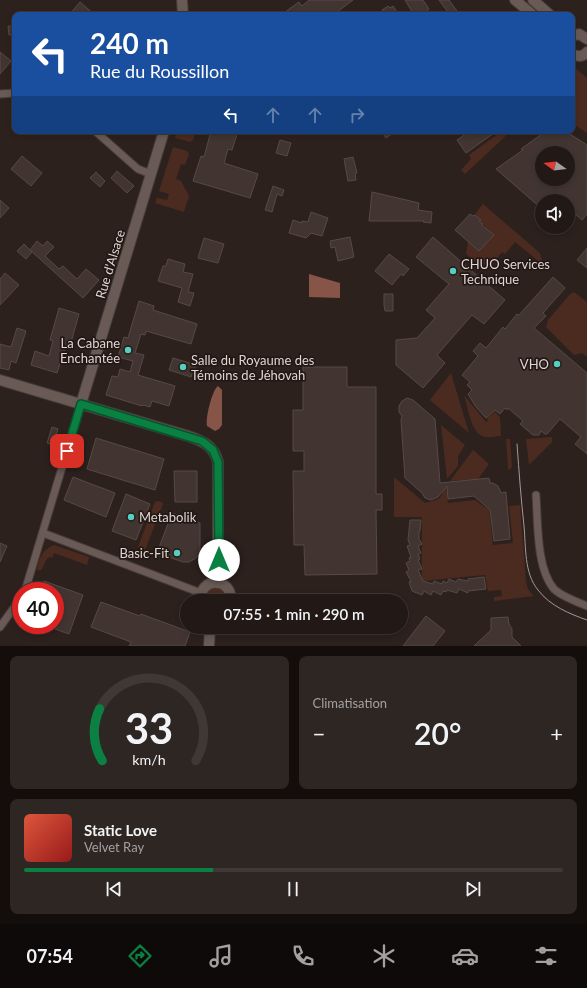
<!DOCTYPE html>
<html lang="fr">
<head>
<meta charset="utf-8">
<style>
	body { margin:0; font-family:Lato,sans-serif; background:#2e2623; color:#f1f3f6; height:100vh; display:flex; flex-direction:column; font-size:15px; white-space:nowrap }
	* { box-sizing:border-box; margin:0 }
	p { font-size:13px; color:#a2a0a1 }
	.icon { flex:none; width:22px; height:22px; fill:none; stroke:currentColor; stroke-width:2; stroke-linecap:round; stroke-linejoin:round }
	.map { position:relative; height:646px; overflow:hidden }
	.panel { display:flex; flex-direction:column; gap:10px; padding:10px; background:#130e0c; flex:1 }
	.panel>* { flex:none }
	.top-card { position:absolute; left:12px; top:12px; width:563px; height:122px; border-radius:8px; box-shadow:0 2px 6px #0003,0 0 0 1px #3f3835; background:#1a4fa0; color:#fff; overflow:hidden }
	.needle { width:26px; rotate:284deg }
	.buttons { position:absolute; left:535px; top:146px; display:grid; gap:8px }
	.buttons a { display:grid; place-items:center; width:40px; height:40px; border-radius:50%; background:#221916; box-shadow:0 2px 6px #0003,0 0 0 1px #3f3835; font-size:20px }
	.speed { position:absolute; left:12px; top:582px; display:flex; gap:8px; font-size:20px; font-weight:700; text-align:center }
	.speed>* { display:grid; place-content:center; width:52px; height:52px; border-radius:50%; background:#221916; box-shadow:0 2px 6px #0003,0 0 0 1px #3f3835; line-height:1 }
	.speed .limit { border:6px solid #d22; background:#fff; color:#111 }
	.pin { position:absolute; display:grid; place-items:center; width:34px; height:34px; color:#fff; margin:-17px; border-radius:8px; box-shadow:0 2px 6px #0006 }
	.me { position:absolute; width:44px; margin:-22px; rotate:0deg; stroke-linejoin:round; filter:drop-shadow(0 0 3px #0008) }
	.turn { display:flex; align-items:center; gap:14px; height:84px; padding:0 12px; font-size:18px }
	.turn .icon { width:52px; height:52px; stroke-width:2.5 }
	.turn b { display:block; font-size:28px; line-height:34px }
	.lanes { display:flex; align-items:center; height:38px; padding:0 12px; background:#0003; justify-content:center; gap:20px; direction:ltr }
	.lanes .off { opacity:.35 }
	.big { font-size:30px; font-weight:600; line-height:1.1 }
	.panel .widget { flex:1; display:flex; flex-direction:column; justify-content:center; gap:6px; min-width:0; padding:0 14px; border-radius:8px; background:#2e2623 }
	.panel .dial { align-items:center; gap:0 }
	.dial svg { height:104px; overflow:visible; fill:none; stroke:#3f3835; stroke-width:7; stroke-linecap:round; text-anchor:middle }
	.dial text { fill:#f1f3f6; stroke:none }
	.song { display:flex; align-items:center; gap:12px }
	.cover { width:48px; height:48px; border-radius:6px; background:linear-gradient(135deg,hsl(10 70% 55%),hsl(0 70% 35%)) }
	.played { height:4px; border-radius:2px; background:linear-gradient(90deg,#0b8043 35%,#3f3835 35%) }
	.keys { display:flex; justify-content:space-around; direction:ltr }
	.heat { display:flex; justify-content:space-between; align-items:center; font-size:22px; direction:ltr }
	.panel .tiles { flex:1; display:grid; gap:10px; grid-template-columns:1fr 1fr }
	.widget:last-child { grid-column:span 2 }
	.trip { position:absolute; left:180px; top:594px; width:228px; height:40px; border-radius:20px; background:#221916; box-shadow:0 2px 6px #0003,0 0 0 1px #3f3835; font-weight:600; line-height:40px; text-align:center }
	.tabs { display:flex; height:64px; justify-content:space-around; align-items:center; background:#0e0a09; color:#a2a0a1 }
	.tabs .icon { width:28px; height:28px }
	.tabs .active { color:#0b8043 }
	.tabs b { font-size:18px; color:#f1f3f6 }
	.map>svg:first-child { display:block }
	.green { fill:#4b2a20 }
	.water { fill:#875547 }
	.building { fill:#423531; stroke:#574945; fill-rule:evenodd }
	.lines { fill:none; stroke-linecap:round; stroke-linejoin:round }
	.street-casing { stroke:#453c39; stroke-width:9 }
	.secondary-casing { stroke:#453c39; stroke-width:12 }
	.street { stroke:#695a56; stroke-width:7 }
	.secondary { stroke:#695a56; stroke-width:10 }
	.tram { stroke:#a29896; stroke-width:1 }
	.route-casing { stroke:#07532c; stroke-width:10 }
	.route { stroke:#0b8043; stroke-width:7 }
	.poi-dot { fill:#57cec2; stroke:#241814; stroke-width:1.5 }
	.labels { text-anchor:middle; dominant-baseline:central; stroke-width:3.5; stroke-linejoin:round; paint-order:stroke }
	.street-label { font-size:13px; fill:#dfd6d4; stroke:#241814 }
	.poi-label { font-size:13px; fill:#dfd6d4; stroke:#241814; text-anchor:start }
</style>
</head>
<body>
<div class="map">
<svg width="587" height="646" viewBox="0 0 587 646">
	<rect width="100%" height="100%" fill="#2d211e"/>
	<g class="green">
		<path d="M574,67L587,78V133L572,123V68Z"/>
		<path d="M177,131H196L193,140L190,142L175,138Z"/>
		<path d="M500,131H511L465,174L461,170L471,159L469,155L498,134Z"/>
		<path d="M173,147L187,151L189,154L185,165L181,164L176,179L181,181L189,196L184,212L155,203L157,198L167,200L169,194L159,191Z"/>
		<path d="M483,204L540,253L542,260V264L515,242L505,254L502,252L489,268L485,264L482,267L466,254L468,241L479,251L494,235L480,221L481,220L475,214Z"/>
		<path d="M574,292L587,302V357L582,353L574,355L546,327L548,320L570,294Z"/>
		<path d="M451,373L469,433L430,400Z"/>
		<path d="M464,395L486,422L488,421L487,418L495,412L500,417L501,436C496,436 490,438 485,437C471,435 468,407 464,395Z"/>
		<path d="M441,425L465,445L458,456V466L447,479Z"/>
		<path d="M552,437V442L529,465L526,439Z"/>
		<path d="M506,439H510L512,467L509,470L508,469Z"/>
		<path d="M473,450L489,464L478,479L450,481Z"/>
		<path d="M394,477L425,503C431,501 440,501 442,494C443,490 444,488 446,485L448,503L475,500L489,510L493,545L513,543L509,506L520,505L526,582L528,589L533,595L446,521L534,596L494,601V597L502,596L501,590L488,591L485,575L422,581V517H394Z"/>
		<path d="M157,501L162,502L163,504L145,550H144L138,547L155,502Z"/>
		<path d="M54,545L89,557L87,565L54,553L52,558L50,557C44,559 45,566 41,570H37C39,558 42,550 54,545Z"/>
		<path d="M212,588C220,587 226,592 225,601H206C205,595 207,591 212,588Z"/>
	</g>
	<g class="water">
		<path d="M309,274L340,283V298L309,297Z"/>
		<path d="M218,386L222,390V425L219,429L215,431L207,426C205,419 212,390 218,386Z"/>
		<path d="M257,595H287L296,601H257L254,600Z"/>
	</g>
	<g class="building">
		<path d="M309,0H353L333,15H281L299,2L302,6Z"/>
		<path d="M405,0H423L429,9L421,15H414Z"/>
		<path d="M439,0H449L460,15H450Z"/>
		<path d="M80,2L95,15H69Z"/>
		<path d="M388,6L390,8L393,6L399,15H385L382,10Z"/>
		<path d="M8,26H15V35H9Z"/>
		<path d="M0,52L11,61L0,74Z"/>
		<path d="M211,131H238L232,150L228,149L224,163L258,174L250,198L193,181L201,156L204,157Z"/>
		<path d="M381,131H396L386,138Z"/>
		<path d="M470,131H497L466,153L457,140Z"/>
		<path d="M546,131H565L587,145V214L582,220L568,208V201H560L553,195L550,201H542V209L496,169L523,150L521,149ZM542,153H568V179H542Z"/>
		<path d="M280,140L291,143L287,156L276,153Z"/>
		<path d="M22,156L42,173L31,186L11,169Z"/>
		<path d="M353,157L357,173H355L356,180L348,181L344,159Z"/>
		<path d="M117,171L134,186L127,193L111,178Z"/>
		<path d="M96,172L105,181L100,187L90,178Z"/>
		<path d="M273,186L284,190L282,196L277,194L272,212L265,210Z"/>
		<path d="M372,192L419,203L418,210L432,212L431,223L423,222L424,221H369Z"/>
		<path d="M0,200L9,208L0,218Z"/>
		<path d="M311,212L328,218L322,236L311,233L306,238L289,233L293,220L302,223V221L308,222Z"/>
		<path d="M470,214L473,216L475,215L481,220L479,221L483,224L482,225L494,235L479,251L455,230Z"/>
		<path d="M350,237L354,257L338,261L335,247L331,248L330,241Z"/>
		<path d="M433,237L505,300L484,324L472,315L437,355L445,363L423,388L396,365V340L417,338L435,318L426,310L449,284L416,257Z"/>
		<path d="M204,238L224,244L218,263L198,258Z"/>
		<path d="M37,241L43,246L47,241L54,247L45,256L59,269L63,266L77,279L86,269L99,280L83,298L30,250Z"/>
		<path d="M24,244L32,252L26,259L17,251Z"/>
		<path d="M587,248V268L577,260Z"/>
		<path d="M389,254L409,269L403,276L401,274L392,285L375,271Z"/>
		<path d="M168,259L185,264L183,272L193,274L188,292L194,293L190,306L178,302L182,288L158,281L163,266H166Z"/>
		<path d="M5,273L19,285L0,305V279Z"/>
		<path d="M553,277L565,288L543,313L546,316L534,328L587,373V454L575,444L581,437L560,419L547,434H545L541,431L539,435H533L520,424L523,421L508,408L507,410L505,408L500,414L495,410L486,418L476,407L468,394L472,390L467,385L470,382L462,375L478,356L473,351L480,343L486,348L503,327L505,329L517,314L519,315Z"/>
		<path d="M384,294H393V311H385L384,305Z"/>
		<path d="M139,301L154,306L153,310L197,324L191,344L146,331L145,335L141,334L135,353L144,355L138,375L175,386L169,406L152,401L150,407L143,405L142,406L106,395L112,376L118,377L120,369L130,372L133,361L118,357L124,337L128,338Z"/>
		<path d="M59,308L79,314L70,346L66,345L57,373L31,365L35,351L49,356L53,341L50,340Z"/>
		<path d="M17,328L26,331L16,363L11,361L9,370L0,368V344L11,347Z"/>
		<path d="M173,358L196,365L191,377L169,370Z"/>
		<path d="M303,367H347V387H376V494H382V510H376L377,574L305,575L304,545H294L293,471H304V451H293V410H303Z"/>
		<path d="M407,398L413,400L435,419L440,483L489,478L490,483H493L498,486L501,493L506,492L510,539L494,541L490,510L474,496L448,499L447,486L438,497L431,500L425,498L422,493L405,478L401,420L402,416L399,412V406L402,401Z"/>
		<path d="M52,427L58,429L53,445L47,443Z"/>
		<path d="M96,438L164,459L155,490L87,469Z"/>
		<path d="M174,471H197V502H175Z"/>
		<path d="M73,477L115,493L106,517L64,500Z"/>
		<path d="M126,494L150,504L136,540L112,531Z"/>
		<path d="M172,513L200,523V552L196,558L189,562H183L157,553Z"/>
		<path d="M410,520H421L420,531H419V539L422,544L418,546L421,553L418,554L420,559L418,560L422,569L418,570L423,581L433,584L434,581L442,584L443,581L447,583L449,579L456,582L458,579L468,581V579L484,577L486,589L468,591V593L459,589L457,593L447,590L446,592L443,591L441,595L433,591L431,595L424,591L422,595L412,591L409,582L411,581L406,572L409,570L406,563L410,561L409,558L411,557L407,546L410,545L408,540Z"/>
		<path d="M0,543L7,546L0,562Z"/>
		<path d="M44,581L83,595L69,634L55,629V591H41Z"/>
		<path d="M101,602L140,616L141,614L190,632L185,646H129L131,642L91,627Z"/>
		<path d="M426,616L445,631L433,646H403Z"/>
		<path d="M508,617L509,624L512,629V637L521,646H474L491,630V618Z"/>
	</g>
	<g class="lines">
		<defs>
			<g id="street">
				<path d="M0,94L15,93"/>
				<path d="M95,131L138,169L151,174"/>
				<path d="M536,495C538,521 536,568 554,589C561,596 577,602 587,606"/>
				<path d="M43,533L201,593"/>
				<path d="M25,591L81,404"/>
				<path d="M0,627L21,598"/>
			</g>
			<g id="secondary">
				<path d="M182,0L183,15"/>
				<path d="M515,0L533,15"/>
				<path d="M533,0L550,15"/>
				<path d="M572,36L579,34L587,39"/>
				<path d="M572,54C577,57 583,57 587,52"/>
				<path d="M0,380L188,436C203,441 214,446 218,462V583"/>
				<path d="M81,404L164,131"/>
				<path d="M201,601C198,576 234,577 230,601"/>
				<path d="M209,646L210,627"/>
			</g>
		</defs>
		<use href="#street" class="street-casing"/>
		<use href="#secondary" class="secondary-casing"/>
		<use href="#street" class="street"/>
		<use href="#secondary" class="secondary"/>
		<path class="tram" d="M517,444C519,471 521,499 524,526C526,547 524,573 538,590C550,606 570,614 587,620"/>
	</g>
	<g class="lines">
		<defs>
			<path id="route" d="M67,451L81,404L202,441L213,450L218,462L219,560"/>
		</defs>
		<use href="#route" class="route-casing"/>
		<use href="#route" class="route"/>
	</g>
	<g class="poi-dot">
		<circle cx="453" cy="271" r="4"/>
		<circle cx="128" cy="350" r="4"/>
		<circle cx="557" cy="364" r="4"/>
		<circle cx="183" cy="367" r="4"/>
		<circle cx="131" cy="517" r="4"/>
		<circle cx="177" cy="553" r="4"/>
	</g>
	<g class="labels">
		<g class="street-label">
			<text transform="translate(110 264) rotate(-73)">Rue d'Alsace</text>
		</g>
		<g class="poi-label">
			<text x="461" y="264">CHUO Services<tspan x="461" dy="15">Technique</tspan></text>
			<text x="120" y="343" text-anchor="end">La Cabane<tspan x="120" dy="15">Enchantée</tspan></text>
			<text x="191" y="360">Salle du Royaume des<tspan x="191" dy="15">Témoins de Jéhovah</tspan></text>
			<text x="549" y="364" text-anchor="end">VHO</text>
			<text x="139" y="517">Metabolik</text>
			<text x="169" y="553" text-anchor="end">Basic-Fit</text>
		</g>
	</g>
</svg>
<div class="buttons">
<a><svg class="needle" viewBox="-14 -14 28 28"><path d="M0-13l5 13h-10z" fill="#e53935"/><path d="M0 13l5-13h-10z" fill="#a2a0a1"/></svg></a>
<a><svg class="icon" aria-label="sound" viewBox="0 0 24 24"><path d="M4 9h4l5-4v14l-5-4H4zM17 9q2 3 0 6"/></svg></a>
</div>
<div class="speed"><div class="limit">40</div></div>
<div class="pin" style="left:67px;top:451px;background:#d93025"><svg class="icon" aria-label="arrive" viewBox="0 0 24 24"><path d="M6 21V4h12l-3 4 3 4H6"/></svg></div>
<svg class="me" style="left:219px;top:560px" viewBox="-20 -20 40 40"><circle r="19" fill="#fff"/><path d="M0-13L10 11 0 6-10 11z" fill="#0b8043"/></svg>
<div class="trip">07:55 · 1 min · 290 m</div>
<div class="top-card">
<div class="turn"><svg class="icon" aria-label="left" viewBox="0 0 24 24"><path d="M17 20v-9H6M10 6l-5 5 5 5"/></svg><div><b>240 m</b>Rue du Roussillon</div></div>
<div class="lanes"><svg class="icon" aria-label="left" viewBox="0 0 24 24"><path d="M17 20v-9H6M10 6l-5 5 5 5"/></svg><svg class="icon off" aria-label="ahead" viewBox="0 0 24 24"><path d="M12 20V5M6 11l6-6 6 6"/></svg><svg class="icon off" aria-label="ahead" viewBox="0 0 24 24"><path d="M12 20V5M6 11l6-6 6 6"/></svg><svg class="icon off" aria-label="right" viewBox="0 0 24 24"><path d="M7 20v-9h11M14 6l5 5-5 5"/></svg></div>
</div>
</div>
<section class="panel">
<div class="tiles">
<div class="widget dial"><svg viewBox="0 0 100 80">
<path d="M14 69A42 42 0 1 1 86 69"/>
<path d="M14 69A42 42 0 0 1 12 29" stroke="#0b8043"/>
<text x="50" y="56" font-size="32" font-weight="700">33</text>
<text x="50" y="72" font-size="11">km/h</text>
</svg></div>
<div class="widget"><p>Climatisation</p>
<div class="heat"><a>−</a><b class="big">20°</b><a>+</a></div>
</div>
<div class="widget">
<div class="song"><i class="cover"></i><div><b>Static Love</b><p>Velvet Ray</p></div></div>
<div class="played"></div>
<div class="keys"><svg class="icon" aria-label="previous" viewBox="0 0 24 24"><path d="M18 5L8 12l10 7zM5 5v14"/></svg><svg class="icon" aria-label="pause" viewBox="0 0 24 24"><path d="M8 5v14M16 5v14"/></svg><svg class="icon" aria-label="next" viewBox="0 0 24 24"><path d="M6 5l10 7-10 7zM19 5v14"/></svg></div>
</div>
</div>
</section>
<nav class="tabs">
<b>07:54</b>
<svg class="icon active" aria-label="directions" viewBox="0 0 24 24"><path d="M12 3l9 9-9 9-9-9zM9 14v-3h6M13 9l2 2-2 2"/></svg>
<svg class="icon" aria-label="music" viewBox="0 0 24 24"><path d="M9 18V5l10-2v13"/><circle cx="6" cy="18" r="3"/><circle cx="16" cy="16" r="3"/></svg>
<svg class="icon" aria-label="phone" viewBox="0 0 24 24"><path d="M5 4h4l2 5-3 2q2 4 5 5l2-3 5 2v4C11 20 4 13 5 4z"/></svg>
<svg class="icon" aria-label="climate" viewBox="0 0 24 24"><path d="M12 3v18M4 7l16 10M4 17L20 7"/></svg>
<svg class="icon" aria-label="car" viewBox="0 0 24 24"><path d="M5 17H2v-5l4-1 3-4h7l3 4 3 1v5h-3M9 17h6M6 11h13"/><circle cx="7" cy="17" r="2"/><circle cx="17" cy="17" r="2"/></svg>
<svg class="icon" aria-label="filters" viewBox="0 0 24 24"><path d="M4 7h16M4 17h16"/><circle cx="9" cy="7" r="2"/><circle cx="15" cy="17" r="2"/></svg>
</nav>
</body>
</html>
